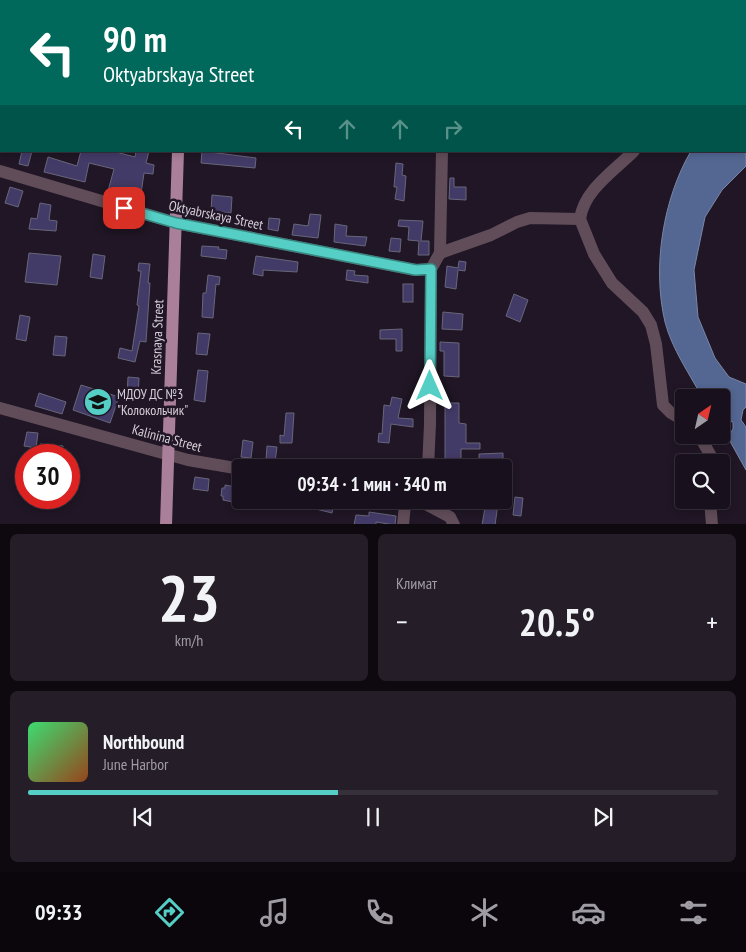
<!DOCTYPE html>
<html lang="ru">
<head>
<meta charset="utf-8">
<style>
	body { margin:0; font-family:"PT Sans Narrow",sans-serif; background:#251e29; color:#f1f3f6; height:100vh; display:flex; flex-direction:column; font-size:19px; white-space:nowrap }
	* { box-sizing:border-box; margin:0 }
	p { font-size:16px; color:#9f9da3 }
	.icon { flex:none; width:28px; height:28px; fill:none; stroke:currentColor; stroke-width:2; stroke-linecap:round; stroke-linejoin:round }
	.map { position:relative; height:524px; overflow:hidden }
	.panel { display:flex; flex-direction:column; gap:10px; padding:10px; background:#0d090f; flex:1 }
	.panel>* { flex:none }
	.hud { position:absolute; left:0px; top:0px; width:746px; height:152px; box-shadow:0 2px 8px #0003,0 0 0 1px #36303b; background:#00695c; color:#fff; overflow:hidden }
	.needle { width:32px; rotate:34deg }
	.controls { position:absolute; left:675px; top:389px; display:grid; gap:10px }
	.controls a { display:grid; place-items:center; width:55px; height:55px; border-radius:5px; background:#18101c; box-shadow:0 2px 8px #0003,0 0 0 1px #36303b; font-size:25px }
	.speed { position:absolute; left:15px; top:444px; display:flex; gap:10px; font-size:25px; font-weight:700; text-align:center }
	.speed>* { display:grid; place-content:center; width:65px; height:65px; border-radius:50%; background:#18101c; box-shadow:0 2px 8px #0003,0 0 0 1px #36303b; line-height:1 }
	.speed .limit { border:8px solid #d22; background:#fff; color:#111 }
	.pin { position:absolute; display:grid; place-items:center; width:42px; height:42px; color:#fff; margin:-21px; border-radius:10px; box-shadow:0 2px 8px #0006 }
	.me { position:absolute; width:55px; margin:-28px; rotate:0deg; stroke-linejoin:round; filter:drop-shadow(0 0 4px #0008) }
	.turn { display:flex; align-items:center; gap:18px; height:105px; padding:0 20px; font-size:22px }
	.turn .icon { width:65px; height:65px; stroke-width:2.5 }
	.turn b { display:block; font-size:35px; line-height:42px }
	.lanes { display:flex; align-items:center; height:48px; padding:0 20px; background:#0003; justify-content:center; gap:25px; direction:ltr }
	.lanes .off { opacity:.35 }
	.big { font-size:38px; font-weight:700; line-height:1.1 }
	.panel .tile { flex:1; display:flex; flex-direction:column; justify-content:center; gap:8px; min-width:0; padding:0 18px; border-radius:8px; background:#251e29 }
	.panel .dial { align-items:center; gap:0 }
	.dial b { font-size:65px; line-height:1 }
	.song { display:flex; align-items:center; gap:15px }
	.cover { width:60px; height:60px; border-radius:8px; background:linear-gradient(135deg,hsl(140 70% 55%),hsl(20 70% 35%)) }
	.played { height:5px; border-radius:2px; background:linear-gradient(90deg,#55cec5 45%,#36303b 45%) }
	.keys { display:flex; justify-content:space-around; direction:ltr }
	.heat { display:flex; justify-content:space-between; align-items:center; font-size:28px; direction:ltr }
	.panel .tiles { flex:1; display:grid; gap:10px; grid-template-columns:1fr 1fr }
	.tile:last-child { grid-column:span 2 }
	.trip { position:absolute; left:232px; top:459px; width:280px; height:50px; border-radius:5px; background:#18101c; box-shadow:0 2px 8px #0003,0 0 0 1px #36303b; font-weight:700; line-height:50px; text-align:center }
	.menu { display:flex; height:80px; justify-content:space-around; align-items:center; background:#0a060b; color:#9f9da3 }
	.menu .icon { width:35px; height:35px }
	.menu .selected { color:#55cec5 }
	.menu b { font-size:22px; color:#f1f3f6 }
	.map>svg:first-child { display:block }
	.water { fill:#536792; stroke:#7a86a7 }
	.building { fill:#433b67; stroke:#68667a }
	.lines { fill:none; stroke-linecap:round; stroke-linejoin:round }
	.minor { stroke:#614d59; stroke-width:12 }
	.major { stroke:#a97f99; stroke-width:12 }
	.route-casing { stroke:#378680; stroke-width:12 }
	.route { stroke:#55cec5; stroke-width:9 }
	.labels { text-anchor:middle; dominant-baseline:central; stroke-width:5; stroke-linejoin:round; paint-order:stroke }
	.street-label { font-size:14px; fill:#d6cfd9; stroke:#201625 }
	.poi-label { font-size:14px; fill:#d6cfd9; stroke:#201625; text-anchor:start }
</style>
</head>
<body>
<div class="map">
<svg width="746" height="525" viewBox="0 0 746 525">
	<rect width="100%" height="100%" fill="#201625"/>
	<path class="water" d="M746,77V166L722,190L705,217L694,270L698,317L715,358L729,377L746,384V407L743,410L741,420L746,427V470L731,443L729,435L733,429V422L721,419V398L702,397C689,373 672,349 665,322C652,267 663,199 691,151H745Z"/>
	<g class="building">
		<path d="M22,151H32L28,166L19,164Z"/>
		<path d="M81,151H112L135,157L136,151H149L146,163L154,165L153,174L144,173L140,201L108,191L114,169L89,163L85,182L44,172L48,157L77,166Z"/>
		<path d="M202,151L256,158L255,168L201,163Z"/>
		<path d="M396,163L403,164L402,175L406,176L404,201L395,199L397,187H394Z"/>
		<path d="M450,178H454V187H466V200L449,199Z"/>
		<path d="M10,187L23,191L18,207L5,203Z"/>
		<path d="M212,195L232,197L231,213L211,211Z"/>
		<path d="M40,203L51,205L49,220L57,221L56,231L29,229L31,218L37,219Z"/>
		<path d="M310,214L321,215L318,238L292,235L294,224L308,226Z"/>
		<path d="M269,218L280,219L278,231L268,229Z"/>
		<path d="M399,220L423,221L421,241H429V255H418L419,241L408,240L409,227L398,226Z"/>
		<path d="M335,224L347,226L346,236L367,237L365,246L334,242Z"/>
		<path d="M391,238L401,239L400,252L389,251Z"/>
		<path d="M202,246L219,247L218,249L227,250L226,259L201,256Z"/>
		<path d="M29,253L61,256L57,285L25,282Z"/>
		<path d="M93,254L105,256L102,279L90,277Z"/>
		<path d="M256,256L298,262L297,272L263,270V276L253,274Z"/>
		<path d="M459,261L466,262L465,271L458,270L456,289L445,287L447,266L458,268Z"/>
		<path d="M139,263L150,264L148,283H150L146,342L140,341L135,362L118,358L120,348L132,351L139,306L137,305L141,271H138Z"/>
		<path d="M347,270L355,271L354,275L368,276V283L346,280Z"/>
		<path d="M208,275L220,277L219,285L216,284L213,318L202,317L203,293H206Z"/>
		<rect x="403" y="284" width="10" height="18"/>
		<path d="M514,294L528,300L520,322L506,316Z"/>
		<path d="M443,312L463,314L462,330L442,329Z"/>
		<path d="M20,315L30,317L26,341L16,339Z"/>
		<path d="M402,329V351H396V339H380V330Z"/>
		<path d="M198,333L210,334L207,355L196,354Z"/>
		<path d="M55,336L67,337L65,356L53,355Z"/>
		<path d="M440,342L459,343V377L444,376V351H440Z"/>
		<path d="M198,370L208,371L205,402L194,400Z"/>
		<path d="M128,377L139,378L138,397H127Z"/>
		<path d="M81,385L119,397L110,423L73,410Z"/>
		<path d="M39,393L66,402L62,414L35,406Z"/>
		<path d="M392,397L402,399L398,418L413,419V427L391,424L389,443L378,442L379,433L382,434L384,405L390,406Z"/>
		<path d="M445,403H459V423L466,424V443H480V449H461V468H445Z"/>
		<path d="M286,413H294L292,443H280V435L284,436Z"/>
		<path d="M27,432L38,433L36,448L24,446Z"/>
		<path d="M243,440L253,442L251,458L241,457Z"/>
		<path d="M40,444L63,446L62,454L39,451Z"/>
		<path d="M267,446L277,447L275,462L266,460Z"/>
		<path d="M503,453V461H479V454Z"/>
		<path d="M293,459L311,460L310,468H292Z"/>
		<path d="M195,477L209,479L208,491L193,489Z"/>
		<path d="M225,485L236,487L233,502L223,500V496H221L222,488H225Z"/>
		<path d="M515,497L523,498L521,516L513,515Z"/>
		<path d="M309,500L334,503L332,513L308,507Z"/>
		<path d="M486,502L498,504L495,525H482Z"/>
		<path d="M369,512L396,516L395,525L376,522V525H354L356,515L369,516Z"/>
	</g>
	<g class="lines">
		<g class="minor">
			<path d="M249,0L255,1"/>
			<path d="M440,0V1"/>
			<path d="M745,17L746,16"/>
			<path d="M0,171L176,223L415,270L431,269"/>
			<path d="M580,219C584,190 614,171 634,151"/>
			<path d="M440,253L491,235L517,222L530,218L580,219L594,254L612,283L643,312L651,325L656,344L663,405L671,413L684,421"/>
			<path d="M0,408L188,460L241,469"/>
			<path d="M699,435L712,458V462"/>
			<path d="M428,468L430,424L431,269L440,253L442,151"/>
			<path d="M391,500L405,504L418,501"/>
			<path d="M418,500L450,517L454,525"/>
			<path d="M710,500L712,525"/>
			<path d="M403,525L405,504"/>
		</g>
		<g class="major">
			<path d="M183,1V0"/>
			<path d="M166,525L178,151"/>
		</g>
	</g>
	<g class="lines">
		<defs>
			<path id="route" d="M124,208L176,223L416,270L431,269L430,386"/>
		</defs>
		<use href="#route" class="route-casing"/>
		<use href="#route" class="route"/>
	</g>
	<defs>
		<symbol id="school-disc" viewBox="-11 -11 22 22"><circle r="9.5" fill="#55cec5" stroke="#201625"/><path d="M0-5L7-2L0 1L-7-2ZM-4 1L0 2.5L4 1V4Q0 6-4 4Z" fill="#111"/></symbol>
	</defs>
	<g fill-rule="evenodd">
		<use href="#school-disc" x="82" y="386" width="32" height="32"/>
	</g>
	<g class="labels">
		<g class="street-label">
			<text transform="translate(216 215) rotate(12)">Oktyabrskaya Street</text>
			<text transform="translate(157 337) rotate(-88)">Krasnaya Street</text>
			<text transform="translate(167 438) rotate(15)">Kalinina Street</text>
		</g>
		<g class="poi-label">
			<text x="117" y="394">МДОУ ДС №3<tspan x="117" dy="16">"Колокольчик"</tspan></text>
		</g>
	</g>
</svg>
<div class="controls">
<a><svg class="needle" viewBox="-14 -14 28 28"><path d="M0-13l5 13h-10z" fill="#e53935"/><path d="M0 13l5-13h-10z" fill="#9f9da3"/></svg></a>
<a><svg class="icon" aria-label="search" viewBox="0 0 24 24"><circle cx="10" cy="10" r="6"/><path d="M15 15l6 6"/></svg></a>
</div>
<div class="speed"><div class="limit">30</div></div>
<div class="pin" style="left:124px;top:208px;background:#d93025"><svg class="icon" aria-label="arrive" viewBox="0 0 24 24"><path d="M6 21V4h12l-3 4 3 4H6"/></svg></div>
<svg class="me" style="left:430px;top:386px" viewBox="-20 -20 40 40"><path d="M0-17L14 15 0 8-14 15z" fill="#55cec5" stroke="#fff" stroke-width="4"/></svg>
<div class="trip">09:34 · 1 мин · 340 m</div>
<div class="hud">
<div class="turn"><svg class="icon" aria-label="left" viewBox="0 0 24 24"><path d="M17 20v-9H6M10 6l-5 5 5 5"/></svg><div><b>90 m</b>Oktyabrskaya Street</div></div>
<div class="lanes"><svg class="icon" aria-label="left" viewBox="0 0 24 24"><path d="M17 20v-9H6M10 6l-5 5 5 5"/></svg><svg class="icon off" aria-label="ahead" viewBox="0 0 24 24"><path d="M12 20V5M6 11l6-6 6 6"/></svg><svg class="icon off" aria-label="ahead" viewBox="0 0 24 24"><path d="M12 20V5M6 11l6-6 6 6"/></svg><svg class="icon off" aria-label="right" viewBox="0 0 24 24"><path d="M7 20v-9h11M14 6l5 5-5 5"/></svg></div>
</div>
</div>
<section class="panel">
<div class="tiles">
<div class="tile dial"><b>23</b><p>km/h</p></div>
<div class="tile"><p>Климат</p>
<div class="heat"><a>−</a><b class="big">20.5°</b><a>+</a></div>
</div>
<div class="tile">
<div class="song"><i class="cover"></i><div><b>Northbound</b><p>June Harbor</p></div></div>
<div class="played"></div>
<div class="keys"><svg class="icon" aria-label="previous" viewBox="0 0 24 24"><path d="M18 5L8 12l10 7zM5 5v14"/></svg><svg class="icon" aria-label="pause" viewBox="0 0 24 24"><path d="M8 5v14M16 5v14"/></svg><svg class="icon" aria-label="next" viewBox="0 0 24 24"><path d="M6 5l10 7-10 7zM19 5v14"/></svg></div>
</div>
</div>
</section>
<nav class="menu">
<b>09:33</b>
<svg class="icon selected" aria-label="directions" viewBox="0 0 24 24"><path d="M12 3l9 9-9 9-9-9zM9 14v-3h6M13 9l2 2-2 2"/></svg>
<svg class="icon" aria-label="music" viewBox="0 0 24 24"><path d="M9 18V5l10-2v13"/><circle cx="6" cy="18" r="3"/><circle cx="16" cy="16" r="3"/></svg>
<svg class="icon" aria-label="phone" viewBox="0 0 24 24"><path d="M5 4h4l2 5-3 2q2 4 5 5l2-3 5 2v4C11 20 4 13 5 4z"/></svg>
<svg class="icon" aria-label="climate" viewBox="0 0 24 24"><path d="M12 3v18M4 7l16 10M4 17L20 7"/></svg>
<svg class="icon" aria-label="car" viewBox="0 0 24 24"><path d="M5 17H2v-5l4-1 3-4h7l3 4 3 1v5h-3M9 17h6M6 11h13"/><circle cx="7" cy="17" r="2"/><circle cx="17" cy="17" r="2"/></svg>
<svg class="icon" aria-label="filters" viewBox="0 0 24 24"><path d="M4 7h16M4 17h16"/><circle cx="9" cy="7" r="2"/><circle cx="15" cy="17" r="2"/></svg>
</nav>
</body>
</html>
